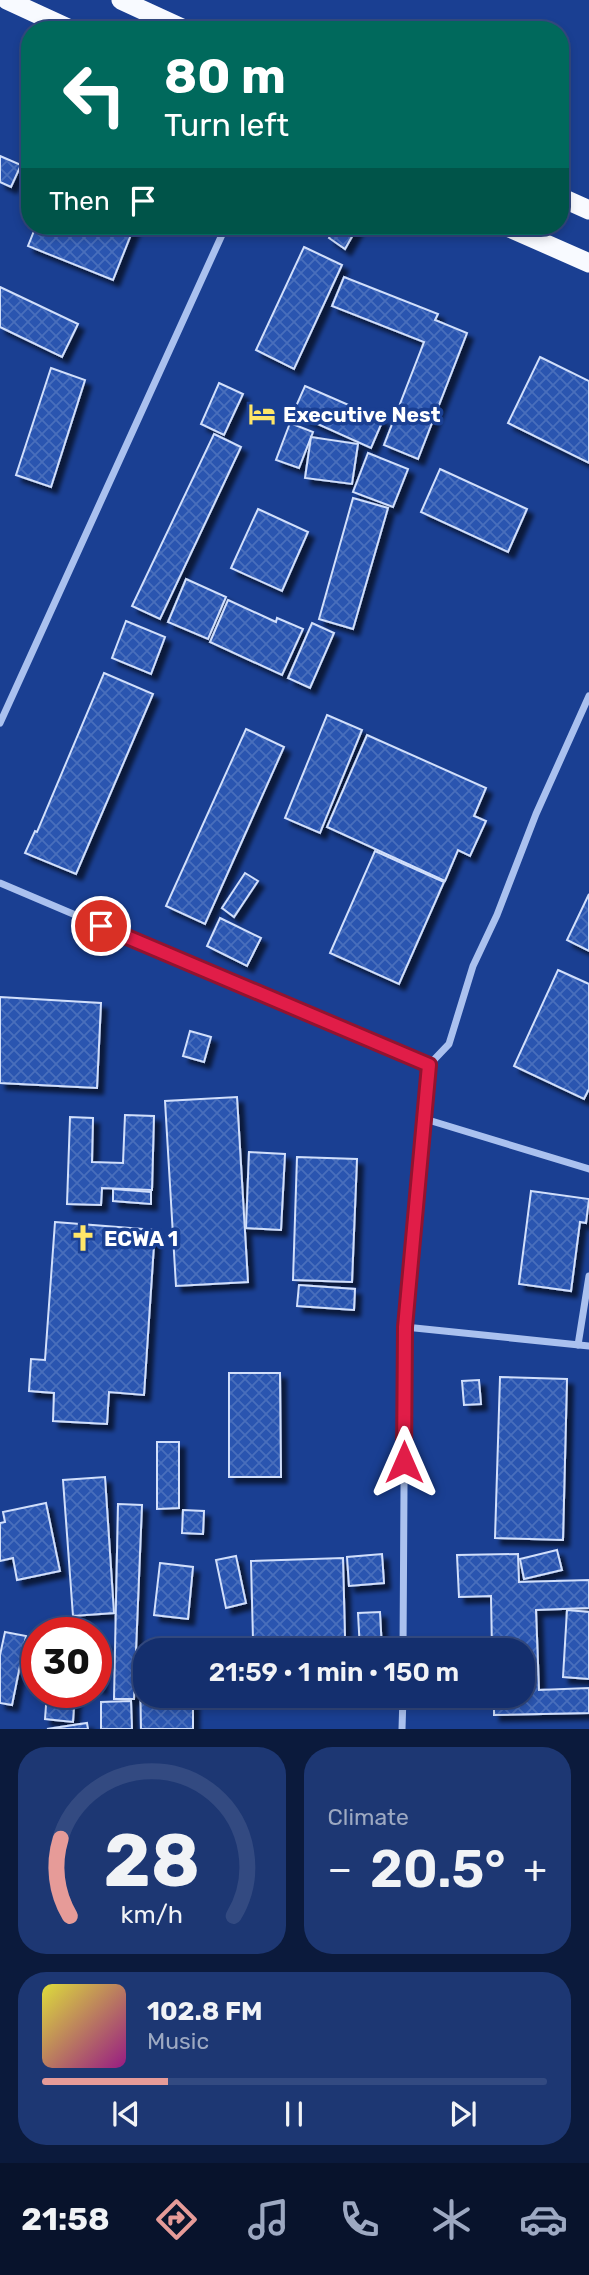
<!DOCTYPE html>
<html lang="en">
<head>
<meta charset="utf-8">
<style>
	body { margin:0; font-family:Rubik,sans-serif; background:#1d3773; color:#f1f3f6; height:100vh; display:flex; flex-direction:column; font-size:26px; white-space:nowrap }
	* { box-sizing:border-box; margin:0 }
	p { font-size:23px; color:#9da9c2 }
	.icon { flex:none; width:38px; height:38px; fill:none; stroke:currentColor; stroke-width:2; stroke-linecap:round; stroke-linejoin:round }
	.map { position:relative; height:1729px; overflow:hidden }
	.drawer { display:flex; flex-direction:column; gap:18px; padding:18px; background:#0b1a3c; flex:1 }
	.drawer>* { flex:none }
	.hud { position:absolute; left:21px; top:21px; width:548px; height:214px; border-radius:28px; box-shadow:0 4px 10px #0003,0 0 0 2px #334a81; background:#00695c; color:#fff; overflow:hidden }
	.speed { position:absolute; left:21px; top:1617px; display:flex; gap:14px; font-size:35px; font-weight:700; text-align:center }
	.speed>* { display:grid; place-content:center; width:91px; height:91px; border-radius:50%; background:#142f6e; box-shadow:0 4px 10px #0003,0 0 0 2px #334a81; line-height:1 }
	.speed .limit { border:10px solid #d22; background:#fff; color:#111 }
	.pin { position:absolute; display:grid; place-items:center; width:60px; height:60px; color:#fff; margin:-30px; border:4px solid #fff; border-radius:50%; box-shadow:0 2px 7px #0007 }
	.me { position:absolute; width:77px; margin:-38px; rotate:0deg; stroke-linejoin:round; filter:drop-shadow(0 0 5px #0008) }
	.turn { display:flex; align-items:center; gap:24px; height:147px; padding:0 28px; font-size:32px }
	.turn .icon { width:91px; height:91px; stroke-width:2.5 }
	.turn b { display:block; font-size:49px; line-height:60px }
	.then { display:flex; align-items:center; height:66px; padding:0 28px; background:#0003; gap:14px; font-size:26px }
	.big { font-size:52px; font-weight:600; line-height:1.1 }
	.drawer .widget { flex:1; display:flex; flex-direction:column; justify-content:center; gap:10px; min-width:0; padding:0 24px; border-radius:28px; background:#1d3773 }
	.drawer .dial { align-items:center; gap:0 }
	.dial svg { height:182px; overflow:visible; fill:none; stroke:#334a81; stroke-width:7; stroke-linecap:round; text-anchor:middle }
	.dial text { fill:#f1f3f6; stroke:none }
	.song { display:flex; align-items:center; gap:21px }
	.cover { width:84px; height:84px; border-radius:10px; background:linear-gradient(135deg,hsl(60 70% 55%),hsl(310 70% 35%)) }
	.played { height:7px; border-radius:4px; background:linear-gradient(90deg,#e69b98 25%,#334a81 25%) }
	.keys { display:flex; justify-content:space-around; direction:ltr }
	.heat { display:flex; justify-content:space-between; align-items:center; font-size:38px; direction:ltr }
	.drawer .tiles { flex:1; display:grid; gap:18px; grid-template-columns:1fr 1fr }
	.widget:last-child { grid-column:span 2 }
	.trip { position:absolute; left:133px; top:1638px; width:402px; height:70px; border-radius:28px; background:#142f6e; box-shadow:0 4px 10px #0003,0 0 0 2px #334a81; font-weight:600; line-height:70px; text-align:center }
	.menu { display:flex; height:112px; justify-content:space-around; align-items:center; background:#08132c; color:#9da9c2 }
	.menu .icon { width:49px; height:49px }
	.menu .current { color:#e69b98 }
	.menu b { font-size:32px; color:#f1f3f6 }
	.map>svg:first-child { display:block }
	.building { fill:url(#building-cross-hatch); stroke:#d1dffb; stroke-width:2; filter:url(#shadow) }
	.lines { fill:none; stroke-linecap:round; stroke-linejoin:round }
	.minor { stroke:#aac1ef; stroke-width:7 }
	.trunk { stroke:#f8faff; stroke-width:19 }
	.route-casing { stroke:#92132f; stroke-width:18 }
	.route { stroke:#e11d48; stroke-width:12 }
	.labels { text-anchor:middle; dominant-baseline:central; stroke-width:7; stroke-linejoin:round; paint-order:stroke }
	.poi-label { font-size:21px; font-weight:bold; fill:#fff; stroke:#1a3f92; text-anchor:start }
</style>
</head>
<body>
<div class="map">
<svg width="589" height="1729" viewBox="0 0 589 1729">
	<defs>
		<pattern id="building-cross-hatch" width="8" height="8" patternUnits="userSpaceOnUse" patternTransform="scale(1.75)"><rect width="8" height="8" fill="#2954b0"/><path d="M0 0l8 8M0 8l8-8" fill="none" stroke="#496ebc"/></pattern>
		<filter id="shadow"><feDropShadow dx="6" dy="6" stdDeviation="2" flood-color="#0009"/></filter>
	</defs>
	<rect width="100%" height="100%" fill="#1a3f92"/>
	<g class="building">
		<path d="M0,156L21,165L11,187L0,182Z"/>
		<path d="M36,226H132L134,227L113,280L28,246Z"/>
		<path d="M336,226H358L345,249L329,238Z"/>
		<path d="M304,247L342,265L294,369L256,350Z"/>
		<path d="M344,277L438,314L435,320L467,333L418,459L384,445L424,342L332,306Z"/>
		<path d="M0,287L78,324L62,357L0,327Z"/>
		<path d="M540,357L589,381V463L508,423Z"/>
		<path d="M51,368L85,380L51,487L16,475Z"/>
		<path d="M219,383L243,394L224,435L201,424Z"/>
		<path d="M305,386L383,420L371,448L293,413Z"/>
		<path d="M290,423L313,432L299,468L276,460Z"/>
		<path d="M214,434L241,447L160,619L132,606Z"/>
		<path d="M311,437L358,444L352,484L305,478Z"/>
		<path d="M368,453L408,469L393,507L353,492Z"/>
		<path d="M440,469L527,509L508,552L421,512Z"/>
		<path d="M353,498L388,508L353,629L319,619Z"/>
		<path d="M258,509L308,532L282,591L231,568Z"/>
		<path d="M186,579L226,597L208,639L168,622Z"/>
		<path d="M228,600L276,622L277,618L303,629L282,675L210,642Z"/>
		<path d="M126,621L165,637L151,674L112,658Z"/>
		<path d="M312,623L334,633L310,688L288,678Z"/>
		<path d="M104,673L153,694L76,874L25,853L35,831L37,832Z"/>
		<path d="M327,715L362,730L320,833L285,818Z"/>
		<path d="M246,729L284,747L205,924L166,906Z"/>
		<path d="M367,735L486,788L474,816L486,821L470,856L458,850L445,881L327,827Z"/>
		<path d="M375,851L444,882L399,984L330,953Z"/>
		<path d="M245,873L258,881L234,917L222,908Z"/>
		<path d="M589,894V951L567,940Z"/>
		<path d="M220,918L261,938L247,966L207,946Z"/>
		<path d="M558,970L589,984V1089L584,1099L514,1066Z"/>
		<path d="M0,997L101,1003L97,1088L0,1083Z"/>
		<path d="M190,1031L211,1037L204,1062L183,1056Z"/>
		<path d="M237,1097L248,1282L176,1286L165,1101Z"/>
		<path d="M125,1115L154,1116L152,1190L102,1188L101,1205L67,1204L70,1117L93,1118L92,1162L123,1163Z"/>
		<path d="M249,1152L285,1154L281,1230L246,1228Z"/>
		<path d="M297,1157L357,1159L352,1282L293,1280Z"/>
		<path d="M113,1189L151,1192V1204L113,1201Z"/>
		<path d="M531,1191L589,1199L586,1223L580,1222L571,1291L519,1284Z"/>
		<path d="M55,1222L155,1230L144,1395L109,1392L107,1424L53,1421L54,1393L29,1391L31,1359L45,1360Z"/>
		<path d="M299,1285L355,1289L354,1310L297,1306Z"/>
		<path d="M229,1373H280L281,1477H229Z"/>
		<path d="M500,1377L567,1379L563,1540L495,1538Z"/>
		<path d="M479,1380L481,1404L464,1405L462,1381Z"/>
		<path d="M157,1442H179V1508L157,1509Z"/>
		<path d="M105,1477L114,1613L73,1616L63,1480Z"/>
		<path d="M46,1503L60,1571L17,1580L13,1558L0,1561V1523L5,1522L3,1512Z"/>
		<path d="M118,1504L142,1505L134,1699H114Z"/>
		<path d="M183,1510L204,1511L203,1534L182,1533Z"/>
		<path d="M557,1550L562,1570L524,1579L520,1559Z"/>
		<path d="M382,1554L384,1583L349,1586L347,1557Z"/>
		<path d="M518,1554L519,1582L589,1580V1608L536,1610L539,1690L589,1688V1713L494,1715V1696H523V1650H492L491,1596L459,1597L457,1555Z"/>
		<path d="M236,1556L246,1603L226,1608L216,1560Z"/>
		<path d="M343,1558L345,1637L253,1640L251,1561Z"/>
		<path d="M160,1563L193,1567L188,1619L154,1615Z"/>
		<path d="M567,1610L589,1612V1679L563,1677Z"/>
		<path d="M380,1612L382,1650H360L358,1613Z"/>
		<path d="M5,1632L26,1636L12,1705L0,1703V1655Z"/>
		<path d="M96,1642H105L101,1688L96,1687Z"/>
		<path d="M140,1671H145V1696H193V1729H141Z"/>
		<path d="M47,1692H75L73,1722L45,1719Z"/>
		<path d="M131,1701L132,1729H101V1702Z"/>
		<path d="M87,1723L88,1729H47Z"/>
	</g>
	<g class="lines">
		<g class="minor">
			<path d="M0,723L226,226"/>
			<path d="M0,883L429,1065"/>
			<path d="M425,1119L589,1169"/>
			<path d="M405,1327L589,1346"/>
			<path d="M578,1345L589,1276"/>
			<path d="M403,1650L405,1327L429,1065L449,1044L473,966L497,915L536,814L589,696"/>
			<path d="M402,1729L403,1696"/>
		</g>
		<g class="trunk">
			<path d="M7,0L72,30"/>
			<path d="M121,0L186,30"/>
			<path d="M560,197L589,210"/>
			<path d="M505,226L589,263"/>
		</g>
	</g>
	<g class="lines">
		<defs>
			<path id="route" d="M101,926L429,1065L405,1327L404,1462"/>
		</defs>
		<use href="#route" class="route-casing"/>
		<use href="#route" class="route"/>
	</g>
	<defs>
		<symbol id="hotel-bare" viewBox="-9 -9 18 18"><path d="M-6-4.5h1.5V1H6V5H4.5V3h-9V5H-6ZM-4 0a1.8 1.8 0 1 1 3.6 0ZM.5 0V-2.5h3Q6-2.5 6 0Z" fill="#ffe668" stroke="#1a3f92" stroke-width="2.5" paint-order="stroke"/></symbol>
		<symbol id="church-bare" viewBox="-9 -9 18 18"><path d="M-1.2-6h2.4v3.5h3.3v2.4h-3.3V6h-2.4V-.1h-3.3v-2.4h3.3Z" fill="#ffe668" stroke="#1a3f92" stroke-width="2.5" paint-order="stroke"/></symbol>
	</defs>
	<g fill-rule="evenodd">
		<use href="#hotel-bare" x="243" y="395" width="38" height="38"/>
		<use href="#church-bare" x="64" y="1219" width="38" height="38"/>
	</g>
	<g class="labels">
		<g class="poi-label">
			<text x="283" y="414">Executive Nest</text>
			<text x="104" y="1238">ECWA 1</text>
		</g>
	</g>
</svg>
<div class="speed"><div class="limit">30</div></div>
<div class="pin" style="left:101px;top:926px;background:#d93025"><svg class="icon" aria-label="arrive" viewBox="0 0 24 24"><path d="M6 21V4h12l-3 4 3 4H6"/></svg></div>
<svg class="me" style="left:404px;top:1462px" viewBox="-20 -20 40 40"><path d="M0-17L14 15 0 8-14 15z" fill="#e11d48" stroke="#fff" stroke-width="4"/></svg>
<div class="trip">21:59 · 1 min · 150 m</div>
<div class="hud">
<div class="turn"><svg class="icon" aria-label="left" viewBox="0 0 24 24"><path d="M17 20v-9H6M10 6l-5 5 5 5"/></svg><div><b>80 m</b>Turn left</div></div>
<div class="then">Then<svg class="icon" aria-label="arrive" viewBox="0 0 24 24"><path d="M6 21V4h12l-3 4 3 4H6"/></svg></div>
</div>
</div>
<section class="drawer">
<div class="tiles">
<div class="widget dial"><svg viewBox="0 0 100 80">
<path d="M14 69A42 42 0 1 1 86 69"/>
<path d="M14 69A42 42 0 0 1 10 35" stroke="#e69b98"/>
<text x="50" y="56" font-size="32" font-weight="700">28</text>
<text x="50" y="72" font-size="11">km/h</text>
</svg></div>
<div class="widget"><p>Climate</p>
<div class="heat"><a>−</a><b class="big">20.5°</b><a>+</a></div>
</div>
<div class="widget">
<div class="song"><i class="cover"></i><div><b>102.8 FM</b><p>Music</p></div></div>
<div class="played"></div>
<div class="keys"><svg class="icon" aria-label="previous" viewBox="0 0 24 24"><path d="M18 5L8 12l10 7zM5 5v14"/></svg><svg class="icon" aria-label="pause" viewBox="0 0 24 24"><path d="M8 5v14M16 5v14"/></svg><svg class="icon" aria-label="next" viewBox="0 0 24 24"><path d="M6 5l10 7-10 7zM19 5v14"/></svg></div>
</div>
</div>
</section>
<nav class="menu">
<b>21:58</b>
<svg class="icon current" aria-label="directions" viewBox="0 0 24 24"><path d="M12 3l9 9-9 9-9-9zM9 14v-3h6M13 9l2 2-2 2"/></svg>
<svg class="icon" aria-label="music" viewBox="0 0 24 24"><path d="M9 18V5l10-2v13"/><circle cx="6" cy="18" r="3"/><circle cx="16" cy="16" r="3"/></svg>
<svg class="icon" aria-label="phone" viewBox="0 0 24 24"><path d="M5 4h4l2 5-3 2q2 4 5 5l2-3 5 2v4C11 20 4 13 5 4z"/></svg>
<svg class="icon" aria-label="climate" viewBox="0 0 24 24"><path d="M12 3v18M4 7l16 10M4 17L20 7"/></svg>
<svg class="icon" aria-label="car" viewBox="0 0 24 24"><path d="M5 17H2v-5l4-1 3-4h7l3 4 3 1v5h-3M9 17h6M6 11h13"/><circle cx="7" cy="17" r="2"/><circle cx="17" cy="17" r="2"/></svg>
</nav>
</body>
</html>
